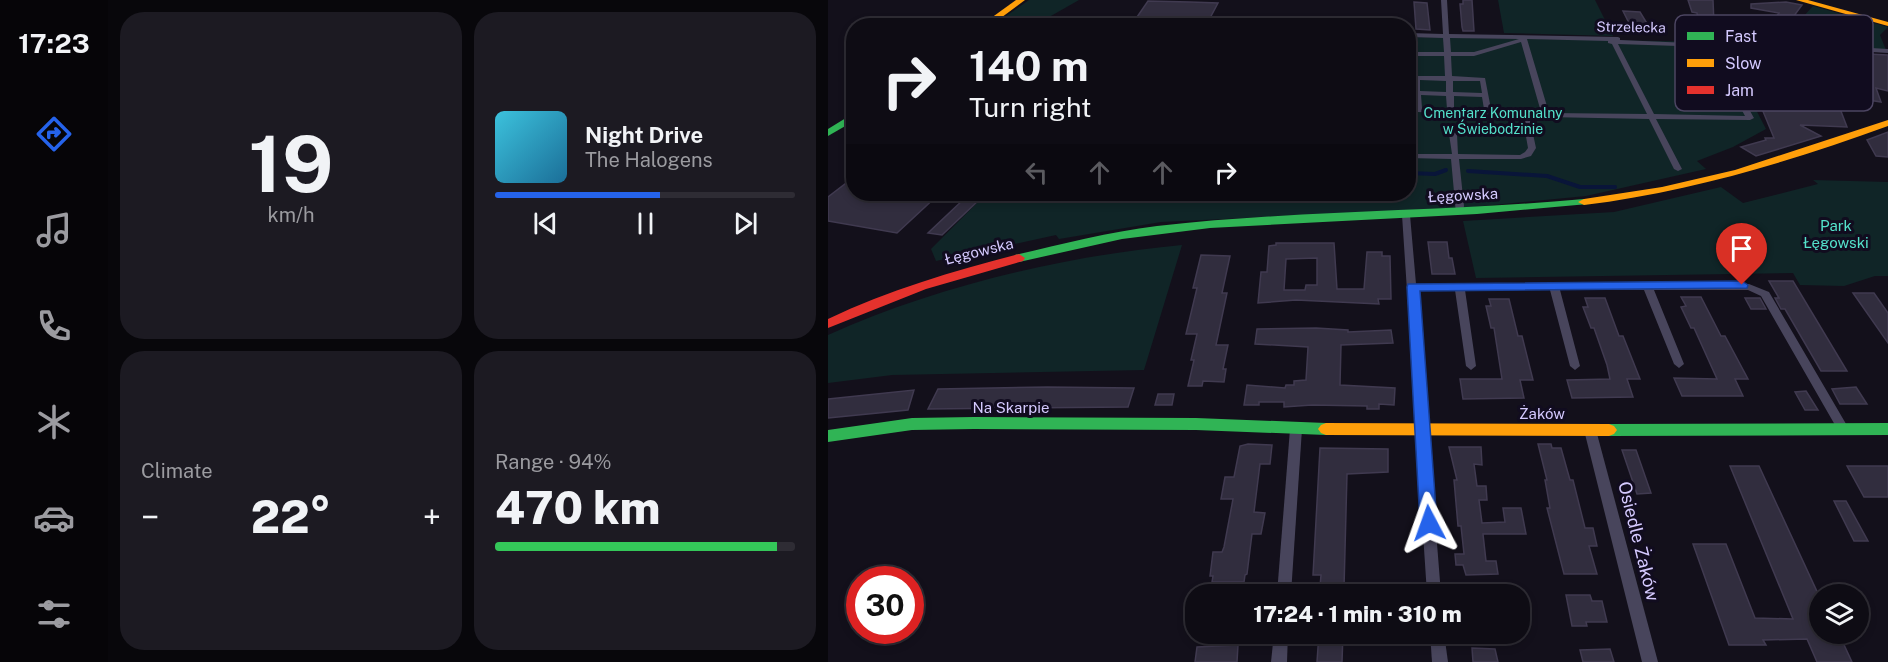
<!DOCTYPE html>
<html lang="en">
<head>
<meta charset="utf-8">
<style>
	body { margin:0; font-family:"Public Sans",sans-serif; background:#1c1a22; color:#f1f3f6; height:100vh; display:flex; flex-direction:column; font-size:22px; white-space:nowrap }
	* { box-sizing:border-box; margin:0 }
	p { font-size:20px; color:#9b9ba0 }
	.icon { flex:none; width:33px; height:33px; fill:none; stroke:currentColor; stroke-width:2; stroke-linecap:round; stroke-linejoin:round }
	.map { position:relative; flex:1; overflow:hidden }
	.details { display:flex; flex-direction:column; gap:12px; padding:12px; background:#08070b; width:720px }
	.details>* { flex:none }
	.guide { position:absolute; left:18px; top:18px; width:570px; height:183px; border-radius:24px; box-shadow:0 3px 9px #0003,0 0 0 2px #2e2c34; background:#0e0c14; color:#f1f3f6; overflow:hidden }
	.controls { position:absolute; left:981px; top:584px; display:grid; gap:12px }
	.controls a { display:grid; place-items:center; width:60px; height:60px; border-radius:50%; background:#0e0c14; box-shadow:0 3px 9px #0003,0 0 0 2px #2e2c34; font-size:30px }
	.speed { position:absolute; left:18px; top:566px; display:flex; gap:12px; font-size:30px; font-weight:700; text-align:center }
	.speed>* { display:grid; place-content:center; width:78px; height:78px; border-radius:50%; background:#0e0c14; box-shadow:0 3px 9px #0003,0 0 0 2px #2e2c34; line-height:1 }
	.speed .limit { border:9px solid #d22; background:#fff; color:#111 }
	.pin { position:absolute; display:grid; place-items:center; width:51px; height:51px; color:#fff; margin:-62px -26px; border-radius:50% 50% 50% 0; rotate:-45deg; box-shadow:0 0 6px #0007 }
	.pin .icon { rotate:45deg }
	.me { position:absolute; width:66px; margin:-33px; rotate:356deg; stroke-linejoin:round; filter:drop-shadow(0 0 4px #0008) }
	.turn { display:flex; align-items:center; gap:21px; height:126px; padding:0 24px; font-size:27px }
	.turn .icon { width:78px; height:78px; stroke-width:2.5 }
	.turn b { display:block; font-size:42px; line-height:51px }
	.lanes { display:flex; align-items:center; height:57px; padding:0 24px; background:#0003; justify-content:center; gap:30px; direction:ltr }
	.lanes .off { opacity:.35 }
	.big { font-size:45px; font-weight:800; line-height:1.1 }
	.details .card { flex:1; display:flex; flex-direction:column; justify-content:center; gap:9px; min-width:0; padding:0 21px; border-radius:24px; background:#1c1a22 }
	.details .dial { align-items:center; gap:0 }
	.dial b { font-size:78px; line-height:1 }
	.song { display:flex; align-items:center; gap:18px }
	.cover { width:72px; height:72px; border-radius:9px; background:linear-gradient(135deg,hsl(190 70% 55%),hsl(200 70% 35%)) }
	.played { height:6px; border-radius:3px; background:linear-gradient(90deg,#2563eb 55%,#2e2c34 55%) }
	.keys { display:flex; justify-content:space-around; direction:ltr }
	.heat { display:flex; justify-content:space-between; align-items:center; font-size:33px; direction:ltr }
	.charge { height:9px; border-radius:4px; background:linear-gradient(90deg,#34c759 94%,#2e2c34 0) }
	.details .tiles { flex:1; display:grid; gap:12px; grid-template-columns:repeat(2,1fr) }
	.trip { position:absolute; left:357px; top:584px; width:345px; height:60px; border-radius:24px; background:#0e0c14; box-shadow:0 3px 9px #0003,0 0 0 2px #2e2c34; font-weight:800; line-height:60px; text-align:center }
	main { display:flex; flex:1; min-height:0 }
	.tabs { display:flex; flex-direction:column; width:108px; justify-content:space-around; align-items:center; background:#060508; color:#9b9ba0 }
	.tabs .icon { width:42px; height:42px }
	.tabs .active { color:#2563eb }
	.tabs b { font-size:27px; color:#f1f3f6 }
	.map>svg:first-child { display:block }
	.green { fill:#102527 }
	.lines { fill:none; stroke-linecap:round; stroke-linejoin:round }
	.stream { stroke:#091539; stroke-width:4 }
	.building { fill:#312d3e; stroke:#403a50; stroke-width:1.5; fill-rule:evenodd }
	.street { fill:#48455c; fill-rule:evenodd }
	.fast { fill:#30b455; fill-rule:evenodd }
	.slow { fill:#ff9f0a; fill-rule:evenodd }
	.jam { fill:#e5322d; fill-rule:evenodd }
	.route { fill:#2563eb; stroke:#184099; stroke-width:1.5 }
	.labels { text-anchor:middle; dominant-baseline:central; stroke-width:6; stroke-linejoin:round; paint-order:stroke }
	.far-street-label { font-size:14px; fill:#d5caff; stroke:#110c1f }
	.far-park-label { font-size:14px; fill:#54e1cb; stroke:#110c1f }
	.street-label { font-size:15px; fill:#d5caff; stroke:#110c1f }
	.park-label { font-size:15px; fill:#54e1cb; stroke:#110c1f }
	.near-street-label { font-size:18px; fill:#d5caff; stroke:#110c1f }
	.key { fill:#110c1f; stroke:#4c4562; stroke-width:1.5 }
	.key-label { font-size:16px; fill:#d5caff }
</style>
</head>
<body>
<main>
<nav class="tabs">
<b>17:23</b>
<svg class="icon active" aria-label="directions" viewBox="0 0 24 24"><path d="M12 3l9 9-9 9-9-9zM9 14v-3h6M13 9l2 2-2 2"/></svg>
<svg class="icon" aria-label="music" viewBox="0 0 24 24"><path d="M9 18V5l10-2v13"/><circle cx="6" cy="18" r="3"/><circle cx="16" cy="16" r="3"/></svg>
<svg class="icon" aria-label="phone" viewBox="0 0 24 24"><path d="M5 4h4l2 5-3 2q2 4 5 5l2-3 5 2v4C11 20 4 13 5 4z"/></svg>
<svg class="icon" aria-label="climate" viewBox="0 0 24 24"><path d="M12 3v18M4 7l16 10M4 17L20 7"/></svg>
<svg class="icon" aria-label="car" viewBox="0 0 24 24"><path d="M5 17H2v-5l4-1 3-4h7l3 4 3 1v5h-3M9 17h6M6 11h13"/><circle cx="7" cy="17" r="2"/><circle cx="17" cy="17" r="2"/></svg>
<svg class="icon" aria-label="filters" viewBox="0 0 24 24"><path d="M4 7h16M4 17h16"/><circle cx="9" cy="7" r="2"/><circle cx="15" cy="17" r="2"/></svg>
</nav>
<section class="details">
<div class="tiles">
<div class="card dial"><b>19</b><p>km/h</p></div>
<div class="card">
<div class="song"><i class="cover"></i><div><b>Night Drive</b><p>The Halogens</p></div></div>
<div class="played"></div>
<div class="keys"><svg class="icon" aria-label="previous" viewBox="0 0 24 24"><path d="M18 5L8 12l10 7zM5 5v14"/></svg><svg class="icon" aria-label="pause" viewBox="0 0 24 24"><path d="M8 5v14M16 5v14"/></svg><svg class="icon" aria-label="next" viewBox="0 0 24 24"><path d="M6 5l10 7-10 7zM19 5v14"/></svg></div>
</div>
<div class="card"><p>Climate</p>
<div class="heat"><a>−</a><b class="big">22°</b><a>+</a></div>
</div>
<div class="card"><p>Range · 94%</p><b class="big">470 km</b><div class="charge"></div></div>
</div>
</section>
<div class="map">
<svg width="1060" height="662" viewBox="0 0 1060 662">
	<rect width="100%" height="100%" fill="#13101b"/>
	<g class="green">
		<path d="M201,0H251L207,25H165Z"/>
		<path d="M670,0H767L785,36L676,33Z"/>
		<path d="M985,6L1060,27L1052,35L1058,50L965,44L964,29Z"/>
		<path d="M581,37L893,42L938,129L905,147L869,161L878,169L758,196L645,207L333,222L231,239L228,235L108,261L103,249L152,200L150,199L156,194H580Z"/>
		<path d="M985,180L1060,182V276H1047L1016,286L972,285L965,273L648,278L635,221L786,212L893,187L915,203L990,184Z"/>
		<path d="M354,245L316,370L64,375L0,383V335C108,286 236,256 354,245Z"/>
	</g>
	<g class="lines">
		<g class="stream">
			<path d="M640,171L719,176L752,187H787"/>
			<path d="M580,173L607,174L618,170"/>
		</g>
	</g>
	<g class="building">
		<path d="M635,0H644L646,31H635L634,27L632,4H635Z"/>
		<path d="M860,0H885L886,24L935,31L936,37L941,40L911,38L910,33L906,38L873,35L869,13L864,12Z"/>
		<path d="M320,1L362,2L390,3L382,18L309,17Z"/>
		<path d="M586,2L599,3L602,30L588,29Z"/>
		<path d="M958,2L974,5L963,20L948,17L951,13L923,8V4Z"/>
		<path d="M795,11L812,12L820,25H802Z"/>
		<path d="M914,46L945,48L947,53L985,56L983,51L997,52L1001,63L1035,67L1040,54L1060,55V91L1048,88L1053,102L1015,96L1017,107L1011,106L1019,127L972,125L993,136L928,156L913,147L938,140L937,138H946L932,104L946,106L943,76L929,74L928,56L918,55Z"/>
		<path d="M1060,132V157L1048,156L1039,140Z"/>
		<path d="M26,177V194H111L69,233L0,221V197Z"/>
		<path d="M137,198L151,200L114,235L100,233Z"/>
		<path d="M600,242H619L621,258H624L627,274H604Z"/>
		<path d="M448,243H506L509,289H536L539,252H554V256H562L563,299H550L551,304L468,300L430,303L433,272H439L441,246L448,245ZM489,258V285H478L477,290H456L458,259Z"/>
		<path d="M373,255L402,256L394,293H399L388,345H400L395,369H398L396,382L375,381L374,386H360L366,360H363L369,334H358L369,288H365Z"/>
		<path d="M941,281H965L1019,371H993L957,309H953L947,298H951Z"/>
		<path d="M1025,293H1046L1060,313V343Z"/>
		<path d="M853,297H873L893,336H897L920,379H907L915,396H854L846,378L889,379L866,328H863L853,307L858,306Z"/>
		<path d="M757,298H777L791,336H795L812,379H799L805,397L744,398L739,380L782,379L779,365L766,328H763L755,307H760Z"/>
		<path d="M917,298H932L938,309H923Z"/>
		<path d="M661,299H681L690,336H694L705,380H692L696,398L635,399L632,379H674L666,328H663L658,306H663Z"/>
		<path d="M488,328L520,330V332L563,330L565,343L513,345L512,385L567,388L566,405L551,404V409H539V406L484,405L456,407V402H431V405H416L419,385L457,388L458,385H466V381L478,380L480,347L427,344L429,329Z"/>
		<path d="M219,387L306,388L300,407L100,409L110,389Z"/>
		<path d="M1028,387L1039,404H1012L1004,389Z"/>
		<path d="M86,390L80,410L0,418V399Z"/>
		<path d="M978,391L990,410H977L967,392Z"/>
		<path d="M330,394H346L344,405H327Z"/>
		<path d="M420,444L444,445L442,464H432L426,512L437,513L433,534H424L419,574L417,575L416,582H384L385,576H382L385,552H394L396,547L405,499H393L397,477H406L412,446Z"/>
		<path d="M710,444H723L724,448H733L742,480H745L757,528H765L769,546H761L769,574H736L719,508H722L717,480H719Z"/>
		<path d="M621,447H653L654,465L646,464L649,486H658L659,500H651L654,523L677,522L675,508H693L698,534H655L658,561H668L670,574L638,575L635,565H628L627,554H636L633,526H630L626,480H629Z"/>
		<path d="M492,448L560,449V472L519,474L516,588L492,587L493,575H485Z"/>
		<path d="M794,450H808L823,493L809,494Z"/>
		<path d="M902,466H931L992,598V633L1011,634L1024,662H989L979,639L935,640L938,645H901L865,544H898L927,618L965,619Z"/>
		<path d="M1019,466H1060V497H1036Z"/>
		<path d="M1006,501H1018L1040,541H1026Z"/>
		<path d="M738,595H762L764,601H774L779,622H758L759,626H744Z"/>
		<path d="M491,633H515L514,662H489Z"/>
		<path d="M410,645L409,662H367L369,647Z"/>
		<path d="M644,648L667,649L670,662H645Z"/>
		<path d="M782,649L786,662H755L752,650Z"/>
	</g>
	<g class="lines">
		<g class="street">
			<path d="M613,0H619L621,34L790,37L792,38V40L884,44L926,118L922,120L828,119L854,169L850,171L846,169L821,119L718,117L701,115L708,148L703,156L693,159H631L636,206L634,214H628L623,159L580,158V154H624L621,134L625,132L629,134L630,154L692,155L697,152L700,148L694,114H623L590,112L586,110V95H580V91H585V78L588,76H617L616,56H580V52H616L615,38L580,37V33L615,34ZM622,38L691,39L646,52H623ZM699,39L780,41V43L784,44L819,114L721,113ZM693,42L713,112L697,110L663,109L657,78L624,76L623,56H646ZM790,44L880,47L917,116L826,114ZM592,80L618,81V92L592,91ZM625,81H652L654,93L625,92ZM593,95L618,96L619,109L594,108ZM626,96L654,97L656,109H626Z"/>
			<path d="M875,38L1060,49V53L873,41L872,40Z"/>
			<path d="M578,212L582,215L588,284H921L941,292L1021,429L1019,432L1015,434L1011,432L933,296L920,290H826L856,364L851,368L846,364L816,290H732L752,366L747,370L742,366L722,290H637L648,366L643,370L638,366L627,290H589L613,594H599L574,215Z"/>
			<path d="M468,424L472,426L474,429L463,594H449L462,429L464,426Z"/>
			<path d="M762,425L766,427L768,430L830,662H814L756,430L758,427Z"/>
			<path d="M446,633H460L459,662H443Z"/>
			<path d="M602,633H616L620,662H604Z"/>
		</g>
		<g class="fast">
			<path d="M26,113V121L0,136V129Z"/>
			<path d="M756,199L762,202L760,204L649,214L382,228L294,239L191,262L185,258L187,255C234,244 281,232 329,226C471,210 614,212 756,199Z"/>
			<path d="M146,417L368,418L498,423L503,425L506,429L503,433L498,435L368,430L146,429L84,430L0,442V430L84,418Z"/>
			<path d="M1060,423V435L781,436L776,434L773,430L776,426L781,424Z"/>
		</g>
		<g class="slow">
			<path d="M188,0H197L162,26H152Z"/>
			<path d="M968,0H980L1060,22V26Z"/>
			<path d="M1060,120V126C961,162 861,192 756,205L750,202L756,199L834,187L907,170Z"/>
			<path d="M498,423L781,424L786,426L789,430L786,434L781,436L498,435L493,433L490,429L493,425Z"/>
		</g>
		<path class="jam" d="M191,254L197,258L195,261L98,289L0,328V319C61,290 125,271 191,254Z"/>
	</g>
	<path class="route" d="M914,281L920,285L919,288L592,291L609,523L607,528L601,531L595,528L592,523L579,287L580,284Z"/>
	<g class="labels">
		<g class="far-street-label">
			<text transform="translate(803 27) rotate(1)">Strzelecka</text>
		</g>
		<g class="far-park-label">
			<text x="665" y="113">Cmentarz Komunalny<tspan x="665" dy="16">w Świebodzinie</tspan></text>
		</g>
		<g class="street-label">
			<text transform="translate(635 195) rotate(-3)">Łęgowska</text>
			<text transform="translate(151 251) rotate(-14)">Łęgowska</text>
			<text x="183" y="407">Na Skarpie</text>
			<text x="714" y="413">Żaków</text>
		</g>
		<g class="park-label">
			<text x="1008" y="225">Park<tspan x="1008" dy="17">Łęgowski</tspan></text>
		</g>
		<g class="near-street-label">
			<text transform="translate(811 541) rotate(76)">Osiedle Żaków</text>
		</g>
	</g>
	<rect x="847" y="15" width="198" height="96" rx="9" class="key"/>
	<rect x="859" y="32" width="27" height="8" fill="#30b455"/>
	<rect x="859" y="59" width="27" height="8" fill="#ff9f0a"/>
	<rect x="859" y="86" width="27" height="8" fill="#e5322d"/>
	<g class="key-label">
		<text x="897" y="42">Fast</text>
		<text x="897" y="69">Slow</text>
		<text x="897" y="96">Jam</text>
	</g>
</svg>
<div class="controls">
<a><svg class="icon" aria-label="layers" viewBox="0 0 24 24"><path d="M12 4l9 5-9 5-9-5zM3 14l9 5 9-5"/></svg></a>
</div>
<div class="speed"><div class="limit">30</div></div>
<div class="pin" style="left:914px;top:285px;background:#d93025"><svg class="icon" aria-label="arrive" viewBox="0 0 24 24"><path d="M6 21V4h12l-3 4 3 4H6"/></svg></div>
<svg class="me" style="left:601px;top:523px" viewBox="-20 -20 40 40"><path d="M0-17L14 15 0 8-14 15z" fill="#2563eb" stroke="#fff" stroke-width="4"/></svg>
<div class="trip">17:24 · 1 min · 310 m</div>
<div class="guide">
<div class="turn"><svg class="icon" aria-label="right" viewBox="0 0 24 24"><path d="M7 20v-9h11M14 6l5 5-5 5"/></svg><div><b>140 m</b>Turn right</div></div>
<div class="lanes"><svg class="icon off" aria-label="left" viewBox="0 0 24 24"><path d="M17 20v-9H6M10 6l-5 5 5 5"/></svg><svg class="icon off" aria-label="ahead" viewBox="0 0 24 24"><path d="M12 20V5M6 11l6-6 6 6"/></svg><svg class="icon off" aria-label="ahead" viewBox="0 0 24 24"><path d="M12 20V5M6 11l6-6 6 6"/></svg><svg class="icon" aria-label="right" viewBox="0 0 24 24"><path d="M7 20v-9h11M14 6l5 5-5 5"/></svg></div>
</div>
</div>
</main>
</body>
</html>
